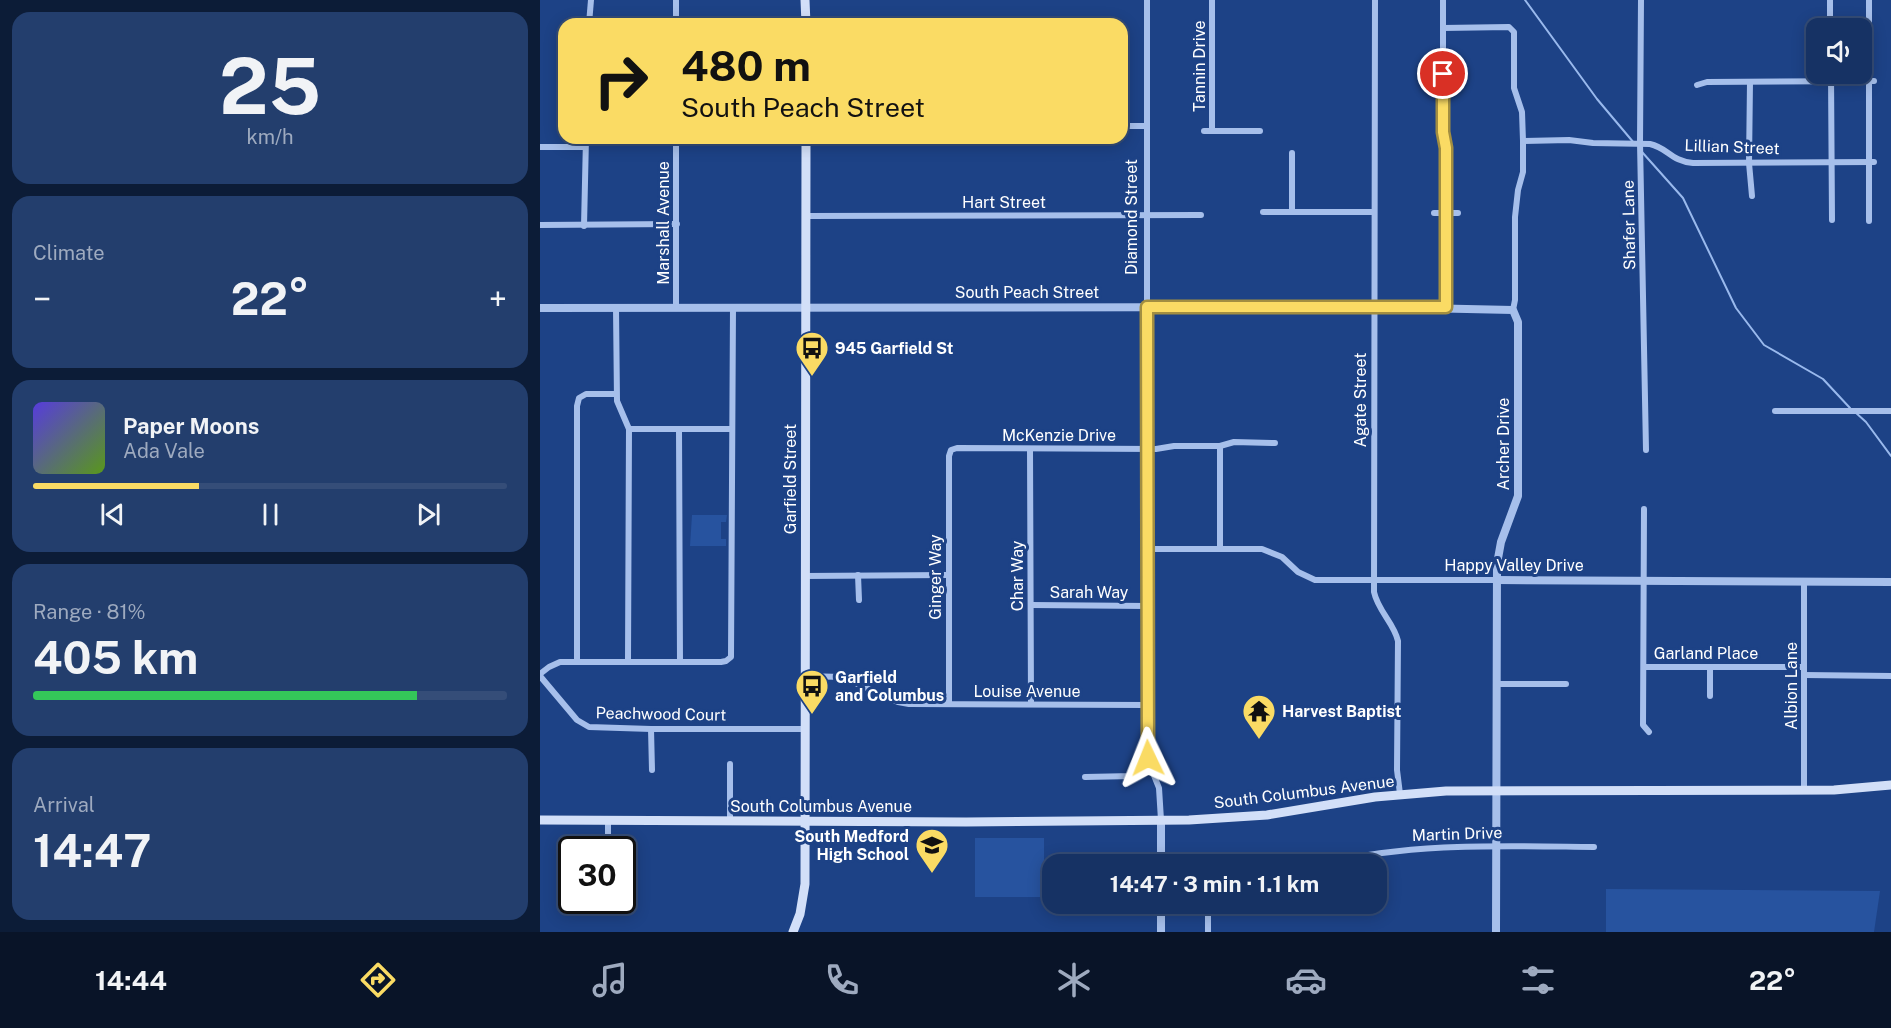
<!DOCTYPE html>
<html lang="en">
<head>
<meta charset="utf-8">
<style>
	body { margin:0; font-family:"Public Sans",sans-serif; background:#233e6d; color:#f1f3f6; height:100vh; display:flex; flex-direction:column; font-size:22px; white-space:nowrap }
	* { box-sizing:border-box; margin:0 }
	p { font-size:20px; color:#9eaabf }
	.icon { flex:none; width:33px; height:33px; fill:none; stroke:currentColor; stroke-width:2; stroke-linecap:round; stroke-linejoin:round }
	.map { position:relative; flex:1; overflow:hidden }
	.panel { display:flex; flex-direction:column; gap:12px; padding:12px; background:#0c1c37; width:540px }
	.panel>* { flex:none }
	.top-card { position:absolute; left:18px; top:18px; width:570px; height:126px; border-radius:18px; box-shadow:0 3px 15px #0003,0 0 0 2px #354d78; background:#fadb64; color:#111; overflow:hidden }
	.tools { position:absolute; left:1266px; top:18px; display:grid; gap:12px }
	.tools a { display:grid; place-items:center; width:66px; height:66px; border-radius:12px; background:#163264; box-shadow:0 3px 15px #0003,0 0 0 2px #354d78; font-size:30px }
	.speed { position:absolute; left:18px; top:836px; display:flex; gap:12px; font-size:30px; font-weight:700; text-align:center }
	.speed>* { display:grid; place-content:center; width:78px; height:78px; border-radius:50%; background:#163264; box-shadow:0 3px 15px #0003,0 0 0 2px #354d78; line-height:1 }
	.speed .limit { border:3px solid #111; border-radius:9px; background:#fff; color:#111 }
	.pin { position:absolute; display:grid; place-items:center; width:51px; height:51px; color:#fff; margin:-26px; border:3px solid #fff; border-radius:50%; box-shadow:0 2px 6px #0007 }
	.me { position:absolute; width:66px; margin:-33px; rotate:358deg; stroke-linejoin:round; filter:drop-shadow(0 0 4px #0008) }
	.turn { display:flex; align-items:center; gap:21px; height:126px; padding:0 24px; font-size:27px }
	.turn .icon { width:78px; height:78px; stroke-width:2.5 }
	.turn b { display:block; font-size:42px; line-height:51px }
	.big { font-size:45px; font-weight:700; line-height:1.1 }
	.panel .tile { flex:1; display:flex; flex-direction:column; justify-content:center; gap:9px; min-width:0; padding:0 21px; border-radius:18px; background:#233e6d }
	.panel .dial { align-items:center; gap:0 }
	.dial b { font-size:78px; line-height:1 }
	.song { display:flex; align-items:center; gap:18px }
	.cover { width:72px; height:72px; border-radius:9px; background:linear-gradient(135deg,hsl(250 70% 55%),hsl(90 70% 35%)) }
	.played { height:6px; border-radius:3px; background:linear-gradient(90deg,#fadb64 35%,#354d78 35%) }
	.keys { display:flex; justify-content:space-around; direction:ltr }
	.heat { display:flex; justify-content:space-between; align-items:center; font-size:33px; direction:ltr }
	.charge { height:9px; border-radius:4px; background:linear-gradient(90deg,#34c759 81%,#354d78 0) }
	.trip { position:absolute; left:502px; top:854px; width:345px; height:60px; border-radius:18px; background:#163264; box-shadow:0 3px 15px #0003,0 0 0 2px #354d78; font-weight:700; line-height:60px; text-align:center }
	.tab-bar { display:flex; height:96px; justify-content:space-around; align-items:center; background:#091428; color:#9eaabf }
	.tab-bar .icon { width:42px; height:42px }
	.tab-bar .active { color:#fadb64 }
	.tab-bar b { font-size:27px; color:#f1f3f6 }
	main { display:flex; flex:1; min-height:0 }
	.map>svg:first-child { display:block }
	.green { fill:#27539f }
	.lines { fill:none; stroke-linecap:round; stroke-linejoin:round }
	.stream { stroke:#99b9ed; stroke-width:2 }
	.minor { stroke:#a6bfeb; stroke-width:6 }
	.tertiary { stroke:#a6bfeb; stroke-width:8 }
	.secondary { stroke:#d2dff8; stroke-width:9 }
	.route-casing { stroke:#a28e41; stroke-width:15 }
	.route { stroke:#fadb64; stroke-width:10 }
	.labels { text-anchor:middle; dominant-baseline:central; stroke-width:6; stroke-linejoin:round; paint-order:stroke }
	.street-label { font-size:16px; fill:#fff; stroke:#1d4286 }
	.poi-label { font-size:16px; font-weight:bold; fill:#fff; stroke:#1d4286; text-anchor:start }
</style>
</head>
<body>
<main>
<section class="panel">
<div class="tile dial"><b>25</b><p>km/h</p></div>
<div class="tile"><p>Climate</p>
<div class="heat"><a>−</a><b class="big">22°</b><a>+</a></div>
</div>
<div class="tile">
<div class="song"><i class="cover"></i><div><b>Paper Moons</b><p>Ada Vale</p></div></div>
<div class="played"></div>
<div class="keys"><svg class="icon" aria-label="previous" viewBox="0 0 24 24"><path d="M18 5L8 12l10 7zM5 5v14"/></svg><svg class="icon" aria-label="pause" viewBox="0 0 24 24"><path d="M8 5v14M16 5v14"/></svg><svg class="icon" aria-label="next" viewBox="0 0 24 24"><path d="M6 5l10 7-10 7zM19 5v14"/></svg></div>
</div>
<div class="tile"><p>Range · 81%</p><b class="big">405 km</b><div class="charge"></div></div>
<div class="tile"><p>Arrival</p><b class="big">14:47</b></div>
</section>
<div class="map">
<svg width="1351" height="932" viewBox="0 0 1351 932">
	<rect width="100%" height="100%" fill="#1d4286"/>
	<g class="green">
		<path d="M152,515H187L186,522H181V539H186V546H150Z"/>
		<rect x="435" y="838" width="69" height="59"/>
		<path d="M1066,889L1340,891L1334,932H1066Z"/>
	</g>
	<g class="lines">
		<g class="stream">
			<path d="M985,0L1057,99L1094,143"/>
			<path d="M1102,152L1143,198L1196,308L1224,345L1283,379L1310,408"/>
			<path d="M1315,412L1326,422L1351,456"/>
		</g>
		<g class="minor">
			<path d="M136,0V24"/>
			<path d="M607,0V758L619,788L621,820"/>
			<path d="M672,0V131"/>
			<path d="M835,0L834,592C838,611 854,623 858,641L857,770L860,794"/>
			<path d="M903,0V119L906,148V307"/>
			<path d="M1101,0L1100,143L1106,450"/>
			<path d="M1290,0V28"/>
			<path d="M266,22L474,24"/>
			<path d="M49,24L51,0"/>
			<path d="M903,28L969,27L974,32V88L982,112L983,141V172L978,190L975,217V300L973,310"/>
			<path d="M1291,74L1292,220"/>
			<path d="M1210,82L1209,163L1212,196"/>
			<path d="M1157,85L1167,82L1334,81"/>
			<path d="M582,126H606"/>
			<path d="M664,131H720"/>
			<path d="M983,141L1029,140L1053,143L1110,144C1128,148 1131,161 1153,163L1334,162"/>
			<path d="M0,147H45"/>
			<path d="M752,153V212"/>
			<path d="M723,212H834"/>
			<path d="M894,213H918"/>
			<path d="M266,216L661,215"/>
			<path d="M1329,221V0"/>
			<path d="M0,225L137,224"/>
			<path d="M44,226L46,138"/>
			<path d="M136,307V138"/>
			<path d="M76,308L77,401L89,429L88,662"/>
			<path d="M1235,411H1351"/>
			<path d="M89,429H191"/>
			<path d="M139,429L140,662"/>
			<path d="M680,446V549"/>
			<path d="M490,449L491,704"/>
			<path d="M1104,509L1103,725L1109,732"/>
			<path d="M607,549H722L742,557L758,572L775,580H957"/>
			<path d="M318,575L319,600"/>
			<path d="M264,576L409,575"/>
			<path d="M491,605L607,606"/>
			<path d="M37,662V406L39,398L46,394H76"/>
			<path d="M1104,667H1264"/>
			<path d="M1170,667V696"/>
			<path d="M0,674L9,667L20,662H181L186,661L191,657L193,307"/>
			<path d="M1264,675L1351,676"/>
			<path d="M0,676L37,720L49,727L111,729H264"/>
			<path d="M265,676L302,677L358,702L369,704L607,705"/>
			<path d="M957,684H1026"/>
			<path d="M409,704V456L411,450L417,448L616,449L634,446H680L694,442L735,443"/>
			<path d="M111,729L112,770"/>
			<path d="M190,764V820"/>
			<path d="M545,777L593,776L611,770"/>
			<path d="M1264,791V581"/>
			<path d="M68,849V820"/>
			<path d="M783,864C872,842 963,846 1054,847"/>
			<path d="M82,888H87"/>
			<path d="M668,903V932"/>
		</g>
		<g class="tertiary">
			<path d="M0,308L834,307L973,310L978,322V496L961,542L957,564L956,932"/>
			<path d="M957,580L1351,582"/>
			<path d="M621,864V820"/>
			<path d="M621,932V903"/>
		</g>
		<g class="secondary">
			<path d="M265,0L266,24"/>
			<path d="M0,820L426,822L649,820L727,815L835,797L906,791L1294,790L1351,785"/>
			<path d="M253,932L260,914L265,884L266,138"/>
		</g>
	</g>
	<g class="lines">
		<defs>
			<path id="route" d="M608,758L607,307H906V148L903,132V74"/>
		</defs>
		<use href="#route" class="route-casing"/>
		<use href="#route" class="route"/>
	</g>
	<defs>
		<symbol id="bus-pin" viewBox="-11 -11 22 30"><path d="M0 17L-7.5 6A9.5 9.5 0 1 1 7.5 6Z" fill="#fadb64" stroke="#1d4286"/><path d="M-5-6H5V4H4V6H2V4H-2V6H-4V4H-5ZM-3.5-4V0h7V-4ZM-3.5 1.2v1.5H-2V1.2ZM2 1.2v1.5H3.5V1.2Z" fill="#111"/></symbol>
		<symbol id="temple-pin" viewBox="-11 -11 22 30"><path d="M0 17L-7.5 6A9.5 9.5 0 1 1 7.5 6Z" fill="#fadb64" stroke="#1d4286"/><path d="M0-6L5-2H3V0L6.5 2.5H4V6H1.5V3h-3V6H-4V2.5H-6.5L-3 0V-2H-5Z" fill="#111"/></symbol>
		<symbol id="school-pin" viewBox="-11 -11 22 30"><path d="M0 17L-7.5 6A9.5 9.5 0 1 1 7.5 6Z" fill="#fadb64" stroke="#1d4286"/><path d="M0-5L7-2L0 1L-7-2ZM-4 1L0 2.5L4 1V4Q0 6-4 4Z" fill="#111"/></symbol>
	</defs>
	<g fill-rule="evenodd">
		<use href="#bus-pin" x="253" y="329" width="38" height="52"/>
		<use href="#bus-pin" x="253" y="667" width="38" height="52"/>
		<use href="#temple-pin" x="700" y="692" width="38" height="52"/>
		<use href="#school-pin" x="373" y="826" width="38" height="52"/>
	</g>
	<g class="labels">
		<g class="street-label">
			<text transform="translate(659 66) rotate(-90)">Tannin Drive</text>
			<text transform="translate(1192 147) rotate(2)">Lillian Street</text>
			<text x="464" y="202">Hart Street</text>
			<text transform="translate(591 217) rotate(-90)">Diamond Street</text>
			<text transform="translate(123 223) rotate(-90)">Marshall Avenue</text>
			<text transform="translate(1089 225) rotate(-91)">Shafer Lane</text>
			<text x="487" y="292">South Peach Street</text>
			<text transform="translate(820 400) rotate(-90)">Agate Street</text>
			<text x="519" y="435">McKenzie Drive</text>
			<text transform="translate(963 444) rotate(-90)">Archer Drive</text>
			<text transform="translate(250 479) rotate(-90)">Garfield Street</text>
			<text x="974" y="565">Happy Valley Drive</text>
			<text transform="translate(477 576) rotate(-90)">Char Way</text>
			<text transform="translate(395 577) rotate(-90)">Ginger Way</text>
			<text x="549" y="592">Sarah Way</text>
			<text x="1166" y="653">Garland Place</text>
			<text transform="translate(1251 686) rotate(-90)">Albion Lane</text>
			<text x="487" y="691">Louise Avenue</text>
			<text transform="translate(121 714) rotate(1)">Peachwood Court</text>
			<text transform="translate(764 792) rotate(-7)">South Columbus Avenue</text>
			<text x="281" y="806">South Columbus Avenue</text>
			<text transform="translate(917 834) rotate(-2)">Martin Drive</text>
		</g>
		<g class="poi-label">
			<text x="295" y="348">945 Garfield St</text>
			<text x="295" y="677">Garfield<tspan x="295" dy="18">and Columbus</tspan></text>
			<text x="742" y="711">Harvest Baptist</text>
			<text x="369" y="836" text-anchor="end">South Medford<tspan x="369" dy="18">High School</tspan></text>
		</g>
	</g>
</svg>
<div class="tools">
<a><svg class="icon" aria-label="sound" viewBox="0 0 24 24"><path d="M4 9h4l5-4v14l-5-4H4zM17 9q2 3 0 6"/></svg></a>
</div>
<div class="speed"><div class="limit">30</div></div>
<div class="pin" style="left:903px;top:74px;background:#d93025"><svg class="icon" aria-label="arrive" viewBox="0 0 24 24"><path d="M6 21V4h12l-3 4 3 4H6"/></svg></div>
<svg class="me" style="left:608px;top:758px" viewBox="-20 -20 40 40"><path d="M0-17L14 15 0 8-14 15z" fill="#fadb64" stroke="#fff" stroke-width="4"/></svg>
<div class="trip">14:47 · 3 min · 1.1 km</div>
<div class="top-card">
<div class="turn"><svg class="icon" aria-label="right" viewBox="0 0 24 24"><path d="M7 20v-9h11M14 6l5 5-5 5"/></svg><div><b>480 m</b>South Peach Street</div></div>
</div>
</div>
</main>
<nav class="tab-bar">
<b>14:44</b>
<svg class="icon active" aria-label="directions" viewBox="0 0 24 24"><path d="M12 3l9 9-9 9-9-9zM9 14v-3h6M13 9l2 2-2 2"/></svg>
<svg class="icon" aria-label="music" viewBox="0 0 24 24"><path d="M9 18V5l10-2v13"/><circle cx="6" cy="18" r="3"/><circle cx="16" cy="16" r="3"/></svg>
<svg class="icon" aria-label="phone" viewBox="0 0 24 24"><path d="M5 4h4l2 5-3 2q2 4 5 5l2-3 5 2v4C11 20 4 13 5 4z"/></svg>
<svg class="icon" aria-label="climate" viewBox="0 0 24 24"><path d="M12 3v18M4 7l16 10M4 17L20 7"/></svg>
<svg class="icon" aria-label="car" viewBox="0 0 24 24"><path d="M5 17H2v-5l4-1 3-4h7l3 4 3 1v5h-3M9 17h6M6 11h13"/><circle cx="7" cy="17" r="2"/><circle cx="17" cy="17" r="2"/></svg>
<svg class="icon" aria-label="filters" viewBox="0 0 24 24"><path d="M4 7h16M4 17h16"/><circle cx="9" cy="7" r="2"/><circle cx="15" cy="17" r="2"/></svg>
<b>22°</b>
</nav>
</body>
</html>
